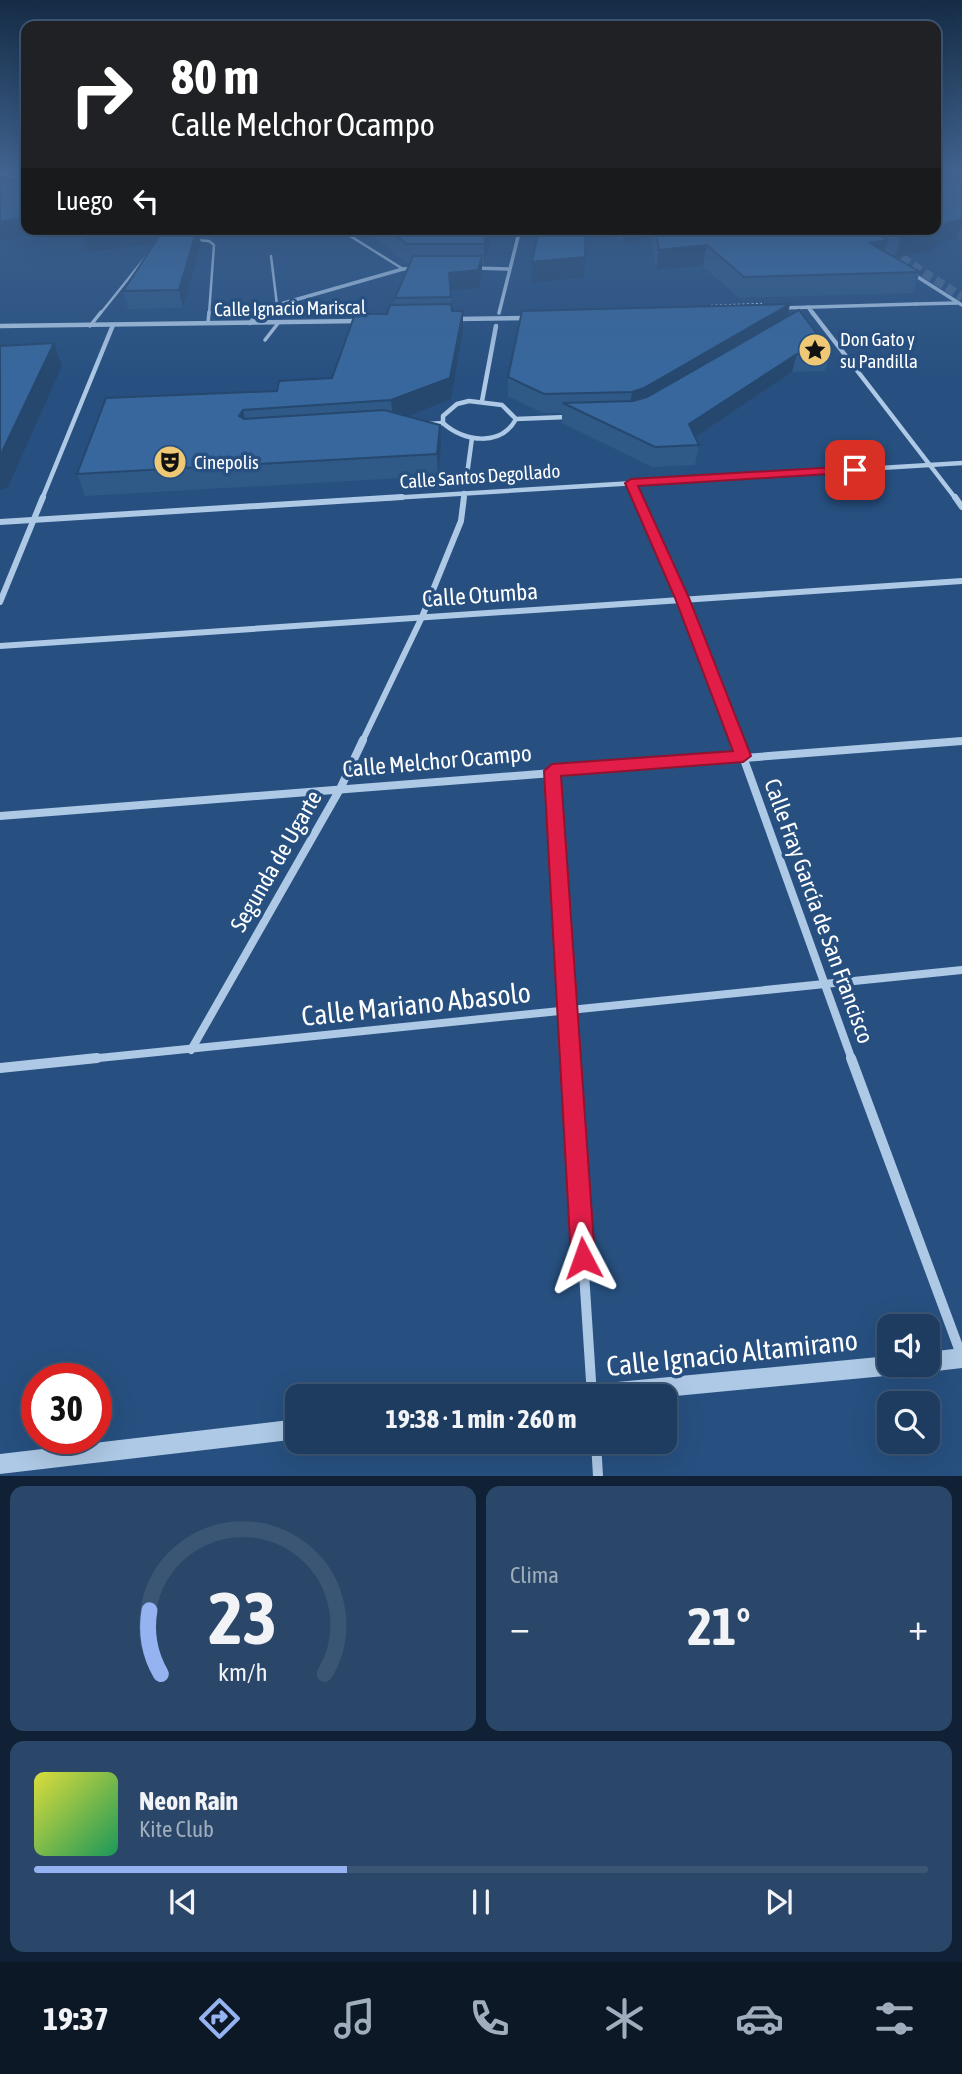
<!DOCTYPE html>
<html lang="es">
<head>
<meta charset="utf-8">
<style>
	body { margin:0; font-family:"Asap Condensed",sans-serif; background:#2a4769; color:#f1f3f6; height:100vh; display:flex; flex-direction:column; font-size:26px; white-space:nowrap }
	* { box-sizing:border-box; margin:0 }
	p { font-size:23px; color:#a0adbd }
	.icon { flex:none; width:38px; height:38px; fill:none; stroke:currentColor; stroke-width:2; stroke-linecap:round; stroke-linejoin:round }
	.map { position:relative; height:1476px; overflow:hidden }
	.details { display:flex; flex-direction:column; gap:10px; padding:10px; background:#102135; flex:1 }
	.details>* { flex:none }
	.guide { position:absolute; left:21px; top:21px; width:920px; height:214px; border-radius:14px; box-shadow:0 7px 28px #0002,0 0 0 2px #3b5675; background:#202124; color:#fff; overflow:hidden }
	.fabs { position:absolute; left:877px; top:1314px; display:grid; gap:14px }
	.fabs a { display:grid; place-items:center; width:63px; height:63px; border-radius:14px; background:#1d3c60; box-shadow:0 7px 28px #0002,0 0 0 2px #3b5675; font-size:35px }
	.speed { position:absolute; left:21px; top:1363px; display:flex; gap:14px; font-size:35px; font-weight:700; text-align:center }
	.speed>* { display:grid; place-content:center; width:91px; height:91px; border-radius:50%; background:#1d3c60; box-shadow:0 7px 28px #0002,0 0 0 2px #3b5675; line-height:1 }
	.speed .limit { border:10px solid #d22; background:#fff; color:#111 }
	.pin { position:absolute; display:grid; place-items:center; width:60px; height:60px; color:#fff; margin:-30px; border-radius:14px; box-shadow:0 4px 10px #0006 }
	.me { position:absolute; width:77px; margin:-38px; rotate:356deg; stroke-linejoin:round; filter:drop-shadow(0 0 5px #0008) }
	.turn { display:flex; align-items:center; gap:24px; height:147px; padding:0 35px; font-size:32px }
	.turn .icon { width:91px; height:91px; stroke-width:2.5 }
	.turn b { display:block; font-size:49px; line-height:60px }
	.then { display:flex; align-items:center; height:66px; padding:0 35px; background:#0003; gap:14px; font-size:26px }
	.big { font-size:52px; font-weight:700; line-height:1.1 }
	.details .card { flex:1; display:flex; flex-direction:column; justify-content:center; gap:10px; min-width:0; padding:0 24px; border-radius:14px; background:#2a4769 }
	.details .dial { align-items:center; gap:0 }
	.dial svg { height:182px; overflow:visible; fill:none; stroke:#3b5675; stroke-width:7; stroke-linecap:round; text-anchor:middle }
	.dial text { fill:#f1f3f6; stroke:none }
	.song { display:flex; align-items:center; gap:21px }
	.cover { width:84px; height:84px; border-radius:10px; background:linear-gradient(135deg,hsl(60 70% 55%),hsl(150 70% 35%)) }
	.played { height:7px; border-radius:4px; background:linear-gradient(90deg,#95b2f1 35%,#3b5675 35%) }
	.keys { display:flex; justify-content:space-around; direction:ltr }
	.heat { display:flex; justify-content:space-between; align-items:center; font-size:38px; direction:ltr }
	.details .tiles { flex:1; display:grid; gap:10px; grid-template-columns:1fr 1fr }
	.card:last-child { grid-column:span 2 }
	.trip { position:absolute; left:285px; top:1384px; width:392px; height:70px; border-radius:14px; background:#1d3c60; box-shadow:0 7px 28px #0002,0 0 0 2px #3b5675; font-weight:700; line-height:70px; text-align:center }
	.tabs { display:flex; height:112px; justify-content:space-around; align-items:center; background:#0c1826; color:#a0adbd }
	.tabs .icon { width:49px; height:49px }
	.tabs .selected { color:#95b2f1 }
	.tabs b { font-size:32px; color:#f1f3f6 }
	.map>svg:first-child { display:block }
	.lines { fill:none; stroke-linecap:round; stroke-linejoin:round }
	.primary-tunnel { stroke:#476a93; stroke-width:9; stroke-dasharray:9 4.5; stroke-linecap:butt }
	.path { stroke:#aec9e6; stroke-width:2.5; stroke-dasharray:2 2.5; stroke-linecap:butt }
	.service-far1 { stroke:#aec9e6; stroke-width:2.5 }
	.service { stroke:#aec9e6; stroke-width:3.5 }
	.pedestrian-far1 { stroke:#aec9e6; stroke-width:3.5 }
	.pedestrian { stroke:#aec9e6; stroke-width:4.5 }
	.minor-far4 { stroke:#aec9e6; stroke-width:3.5 }
	.minor-far3 { stroke:#aec9e6; stroke-width:4.5 }
	.minor-far2 { stroke:#aec9e6; stroke-width:6 }
	.minor-far1 { stroke:#aec9e6; stroke-width:8 }
	.minor { stroke:#aec9e6; stroke-width:10 }
	.tertiary { fill:#aec9e6; fill-rule:evenodd }
	.wall { fill:#2f5987 }
	.shaded-wall { fill:#26486e }
	.building { fill:#37679d; stroke:#26486e; stroke-width:2 }
	.route { fill:#e11d48; stroke:#92132f; stroke-width:2 }
	.labels { text-anchor:middle; dominant-baseline:central; stroke-width:7; stroke-linejoin:round; paint-order:stroke }
	.far-street-label { font-size:19px; fill:#fff; stroke:#275080 }
	.far-poi-label { font-size:19px; fill:#fff; stroke:#275080; text-anchor:start }
	.street-label { font-size:23px; fill:#fff; stroke:#275080 }
	.near-street-label { font-size:28px; fill:#fff; stroke:#275080 }
</style>
</head>
<body>
<div class="map">
<svg width="962" height="1476" viewBox="0 0 962 1476">
	<rect width="100%" height="100%" fill="#275080"/>
	<g class="lines">
		<path class="primary-tunnel" d="M856,229L962,297"/>
		<path class="path" d="M711,306L762,304"/>
		<g class="service-far1">
			<path d="M0,172L26,183"/>
			<path d="M339,229L403,269"/>
			<path d="M196,240L209,241L214,245L209,314"/>
			<path d="M271,256L277,305"/>
			<path d="M100,314L153,248"/>
		</g>
		<g class="service">
			<path d="M208,323L209,312"/>
			<path d="M90,326L101,312"/>
			<path d="M265,340L279,322"/>
		</g>
		<g class="pedestrian-far1">
			<path d="M913,274L962,305"/>
			<path d="M916,304L957,303"/>
			<path d="M499,313L520,229"/>
		</g>
		<g class="pedestrian">
			<path d="M469,401L502,405L516,419C501,447 464,442 443,423V416L457,404Z"/>
			<path d="M482,401L496,326"/>
			<path d="M516,419L567,417"/>
			<path d="M428,424L443,423"/>
			<path d="M466,482L472,438"/>
		</g>
		<g class="minor-far4">
			<path d="M474,268L508,269"/>
			<path d="M808,307L813,314"/>
			<path d="M781,308L916,304"/>
			<path d="M259,314L277,305L403,269L417,268"/>
		</g>
		<g class="minor-far3">
			<path d="M812,312L956,499"/>
			<path d="M456,319L528,318"/>
			<path d="M250,323L261,312"/>
			<path d="M0,326L360,321"/>
			<path d="M631,483L638,499"/>
			<path d="M42,499L113,325"/>
			<path d="M374,499L962,463"/>
			<path d="M463,499L464,493"/>
		</g>
		<g class="minor-far2">
			<path d="M637,497L682,598L738,742"/>
			<path d="M955,497L962,507"/>
			<path d="M0,522L402,497"/>
			<path d="M0,602L43,497"/>
			<path d="M0,646L962,581"/>
			<path d="M362,742L422,617L461,521L464,497"/>
			<path d="M950,742L962,741"/>
		</g>
		<g class="minor-far1">
			<path d="M737,740L852,1060"/>
			<path d="M552,771L570,1060"/>
			<path d="M0,816L962,741"/>
			<path d="M191,1050L340,789L363,740"/>
			<path d="M79,1060L962,970"/>
		</g>
		<g class="minor">
			<path d="M570,1058L592,1396"/>
			<path d="M851,1058L962,1357"/>
			<path d="M0,1068L97,1058"/>
			<path d="M596,1442L598,1476"/>
		</g>
		<g class="tertiary">
			<path d="M962,1348V1368L928,1372L921,1369L919,1365H928V1352Z"/>
			<path d="M889,1356V1365H905L902,1372L895,1375L665,1397L565,1396L568,1389L575,1386Z"/>
			<path d="M298,1419V1439L0,1474V1454Z"/>
		</g>
	</g>
	<g class="wall">
		<path d="M8,171H26V229L3,181L21,179V177Z"/>
		<path d="M936,171H962V241L957,238L938,244L932,251L895,258L920,272L913,293L739,298L703,266L656,270L650,237L623,243L604,229H936L940,180L936,178Z"/>
		<path d="M80,229H206L204,237H200L201,244L183,308L128,309L123,291L155,243L87,252Z"/>
		<path d="M366,229H493L484,265H482V273L479,288L450,291L452,311L463,331L451,399L407,416L441,447L438,476L85,496L77,474L277,391L332,378L395,305V298L409,265L366,230Z"/>
		<path d="M790,304L787,317L831,352L825,371L792,372L695,437L699,445L695,465L652,467L562,423V413H543L508,396V377Z"/>
	</g>
	<g class="shaded-wall">
		<path d="M26,217V229H51L0,241V222Z"/>
		<path d="M962,219V225L957,238L938,244L932,251L894,258L901,238Z"/>
		<path d="M128,229H175L176,235L152,244L87,252L82,234Z"/>
		<path d="M197,229L201,244L183,308L179,290Z"/>
		<path d="M488,229H493L484,265V244Z"/>
		<path d="M624,229H651L650,237L623,243Z"/>
		<path d="M888,240L881,260L870,243Z"/>
		<path d="M707,245L703,266L656,270L659,250Z"/>
		<path d="M482,256V273L479,288L450,291L449,273Z"/>
		<path d="M585,257L584,277L531,283L532,262Z"/>
		<path d="M790,304L786,322L629,411L632,392Z"/>
		<path d="M463,311V331L451,399L393,422L391,400Z"/>
		<path d="M54,343L62,366L8,487L0,490V456Z"/>
		<path d="M797,354L792,372L685,444L689,424Z"/>
		<path d="M243,410L248,431L239,416Z"/>
		<path d="M440,425L441,447L438,476L437,454Z"/>
	</g>
	<g class="building">
		<path d="M22,171H26V217L0,222V182L21,179Z"/>
		<path d="M949,178L962,183V219L945,224L939,231L901,238L886,229H936V180Z"/>
		<path d="M80,229H128L82,234Z"/>
		<path d="M164,229H197L179,290L123,291Z"/>
		<path d="M387,229H488L484,244H407Z"/>
		<path d="M539,229H586L585,257L532,262Z"/>
		<path d="M655,229H870L888,240L870,243L920,272L744,277L707,245L659,250Z"/>
		<path d="M413,256H482L478,270L449,273L451,297L395,298Z"/>
		<path d="M451,304L452,311H463L450,378L391,400L243,410L239,416L244,419L384,410L440,425L437,454L77,474L106,398L277,391L279,381L332,378L355,314H387L390,305Z"/>
		<path d="M790,304L644,388L632,392L544,394L508,377L522,311Z"/>
		<path d="M799,310L831,352L797,354L689,424L699,445L655,447L563,403L633,401L647,397Z"/>
		<path d="M54,343L0,456V346Z"/>
	</g>
	<linearGradient id="sky" x2="0" y2="1"><stop stop-color="#152c46"/><stop offset="0.45" stop-color="#416491"/><stop offset="1" stop-color="#416491" stop-opacity="0"/></linearGradient>
	<rect width="962" height="378" fill="url(#sky)"/>
	<path class="route" d="M855,466L859,467V472L638,486L689,598L751,756L743,762L561,776L595,1258L592,1266L583,1270L575,1266L571,1258L544,771L552,764L733,751L675,598L625,483L631,479Z"/>
	<defs>
		<symbol id="sight-disc" viewBox="-11 -11 22 22"><circle r="9.5" fill="#eec874" stroke="#275080"/><path d="M0-6L1.8-2.2L6-1.7L2.9 1.2L3.7 5.4L0 3.3L-3.7 5.4L-2.9 1.2L-6-1.7L-1.8-2.2Z" fill="#111"/></symbol>
		<symbol id="theatre-disc" viewBox="-11 -11 22 22"><circle r="9.5" fill="#eec874" stroke="#275080"/><path d="M-5-5.5Q0-4 5-5.5V0Q5 5 0 6Q-5 5-5 0ZM-3.3-2.5H-1v1.5H-3.3ZM1-2.5H3.3v1.5H1ZM-2.8 1Q0 5.5 2.8 1Z" fill="#111"/></symbol>
	</defs>
	<g fill-rule="evenodd">
		<use href="#sight-disc" x="796" y="331" width="38" height="38"/>
		<use href="#theatre-disc" x="151" y="443" width="38" height="38"/>
	</g>
	<g class="labels">
		<g class="far-street-label">
			<text transform="translate(290 308) rotate(-1)">Calle Ignacio Mariscal</text>
			<text transform="translate(480 476) rotate(-4)">Calle Santos Degollado</text>
		</g>
		<g class="far-poi-label">
			<text x="840" y="339">Don Gato y<tspan x="840" dy="22">su Pandilla</tspan></text>
			<text x="194" y="462">Cinepolis</text>
		</g>
		<g class="street-label">
			<text transform="translate(480 595) rotate(-4)">Calle Otumba</text>
			<text transform="translate(437 761) rotate(-5)">Calle Melchor Ocampo</text>
			<text transform="translate(276 861) rotate(-60)">Segunda de Ugarte</text>
			<text transform="translate(819 911) rotate(70)">Calle Fray García de San Francisco</text>
		</g>
		<g class="near-street-label">
			<text transform="translate(416 1004) rotate(-6)">Calle Mariano Abasolo</text>
			<text transform="translate(732 1353) rotate(-6)">Calle Ignacio Altamirano</text>
		</g>
	</g>
</svg>
<div class="fabs">
<a><svg class="icon" aria-label="sound" viewBox="0 0 24 24"><path d="M4 9h4l5-4v14l-5-4H4zM17 9q2 3 0 6"/></svg></a>
<a><svg class="icon" aria-label="search" viewBox="0 0 24 24"><circle cx="10" cy="10" r="6"/><path d="M15 15l6 6"/></svg></a>
</div>
<div class="speed"><div class="limit">30</div></div>
<div class="pin" style="left:855px;top:470px;background:#d93025"><svg class="icon" aria-label="arrive" viewBox="0 0 24 24"><path d="M6 21V4h12l-3 4 3 4H6"/></svg></div>
<svg class="me" style="left:583px;top:1258px" viewBox="-20 -20 40 40"><path d="M0-17L14 15 0 8-14 15z" fill="#e11d48" stroke="#fff" stroke-width="4"/></svg>
<div class="trip">19:38 · 1 min · 260 m</div>
<div class="guide">
<div class="turn"><svg class="icon" aria-label="right" viewBox="0 0 24 24"><path d="M7 20v-9h11M14 6l5 5-5 5"/></svg><div><b>80 m</b>Calle Melchor Ocampo</div></div>
<div class="then">Luego<svg class="icon" aria-label="left" viewBox="0 0 24 24"><path d="M17 20v-9H6M10 6l-5 5 5 5"/></svg></div>
</div>
</div>
<section class="details">
<div class="tiles">
<div class="card dial"><svg viewBox="0 0 100 80">
<path d="M14 69A42 42 0 1 1 86 69"/>
<path d="M14 69A42 42 0 0 1 9 41" stroke="#95b2f1"/>
<text x="50" y="56" font-size="32" font-weight="700">23</text>
<text x="50" y="72" font-size="11">km/h</text>
</svg></div>
<div class="card"><p>Clima</p>
<div class="heat"><a>−</a><b class="big">21°</b><a>+</a></div>
</div>
<div class="card">
<div class="song"><i class="cover"></i><div><b>Neon Rain</b><p>Kite Club</p></div></div>
<div class="played"></div>
<div class="keys"><svg class="icon" aria-label="previous" viewBox="0 0 24 24"><path d="M18 5L8 12l10 7zM5 5v14"/></svg><svg class="icon" aria-label="pause" viewBox="0 0 24 24"><path d="M8 5v14M16 5v14"/></svg><svg class="icon" aria-label="next" viewBox="0 0 24 24"><path d="M6 5l10 7-10 7zM19 5v14"/></svg></div>
</div>
</div>
</section>
<nav class="tabs">
<b>19:37</b>
<svg class="icon selected" aria-label="directions" viewBox="0 0 24 24"><path d="M12 3l9 9-9 9-9-9zM9 14v-3h6M13 9l2 2-2 2"/></svg>
<svg class="icon" aria-label="music" viewBox="0 0 24 24"><path d="M9 18V5l10-2v13"/><circle cx="6" cy="18" r="3"/><circle cx="16" cy="16" r="3"/></svg>
<svg class="icon" aria-label="phone" viewBox="0 0 24 24"><path d="M5 4h4l2 5-3 2q2 4 5 5l2-3 5 2v4C11 20 4 13 5 4z"/></svg>
<svg class="icon" aria-label="climate" viewBox="0 0 24 24"><path d="M12 3v18M4 7l16 10M4 17L20 7"/></svg>
<svg class="icon" aria-label="car" viewBox="0 0 24 24"><path d="M5 17H2v-5l4-1 3-4h7l3 4 3 1v5h-3M9 17h6M6 11h13"/><circle cx="7" cy="17" r="2"/><circle cx="17" cy="17" r="2"/></svg>
<svg class="icon" aria-label="filters" viewBox="0 0 24 24"><path d="M4 7h16M4 17h16"/><circle cx="9" cy="7" r="2"/><circle cx="15" cy="17" r="2"/></svg>
</nav>
</body>
</html>
